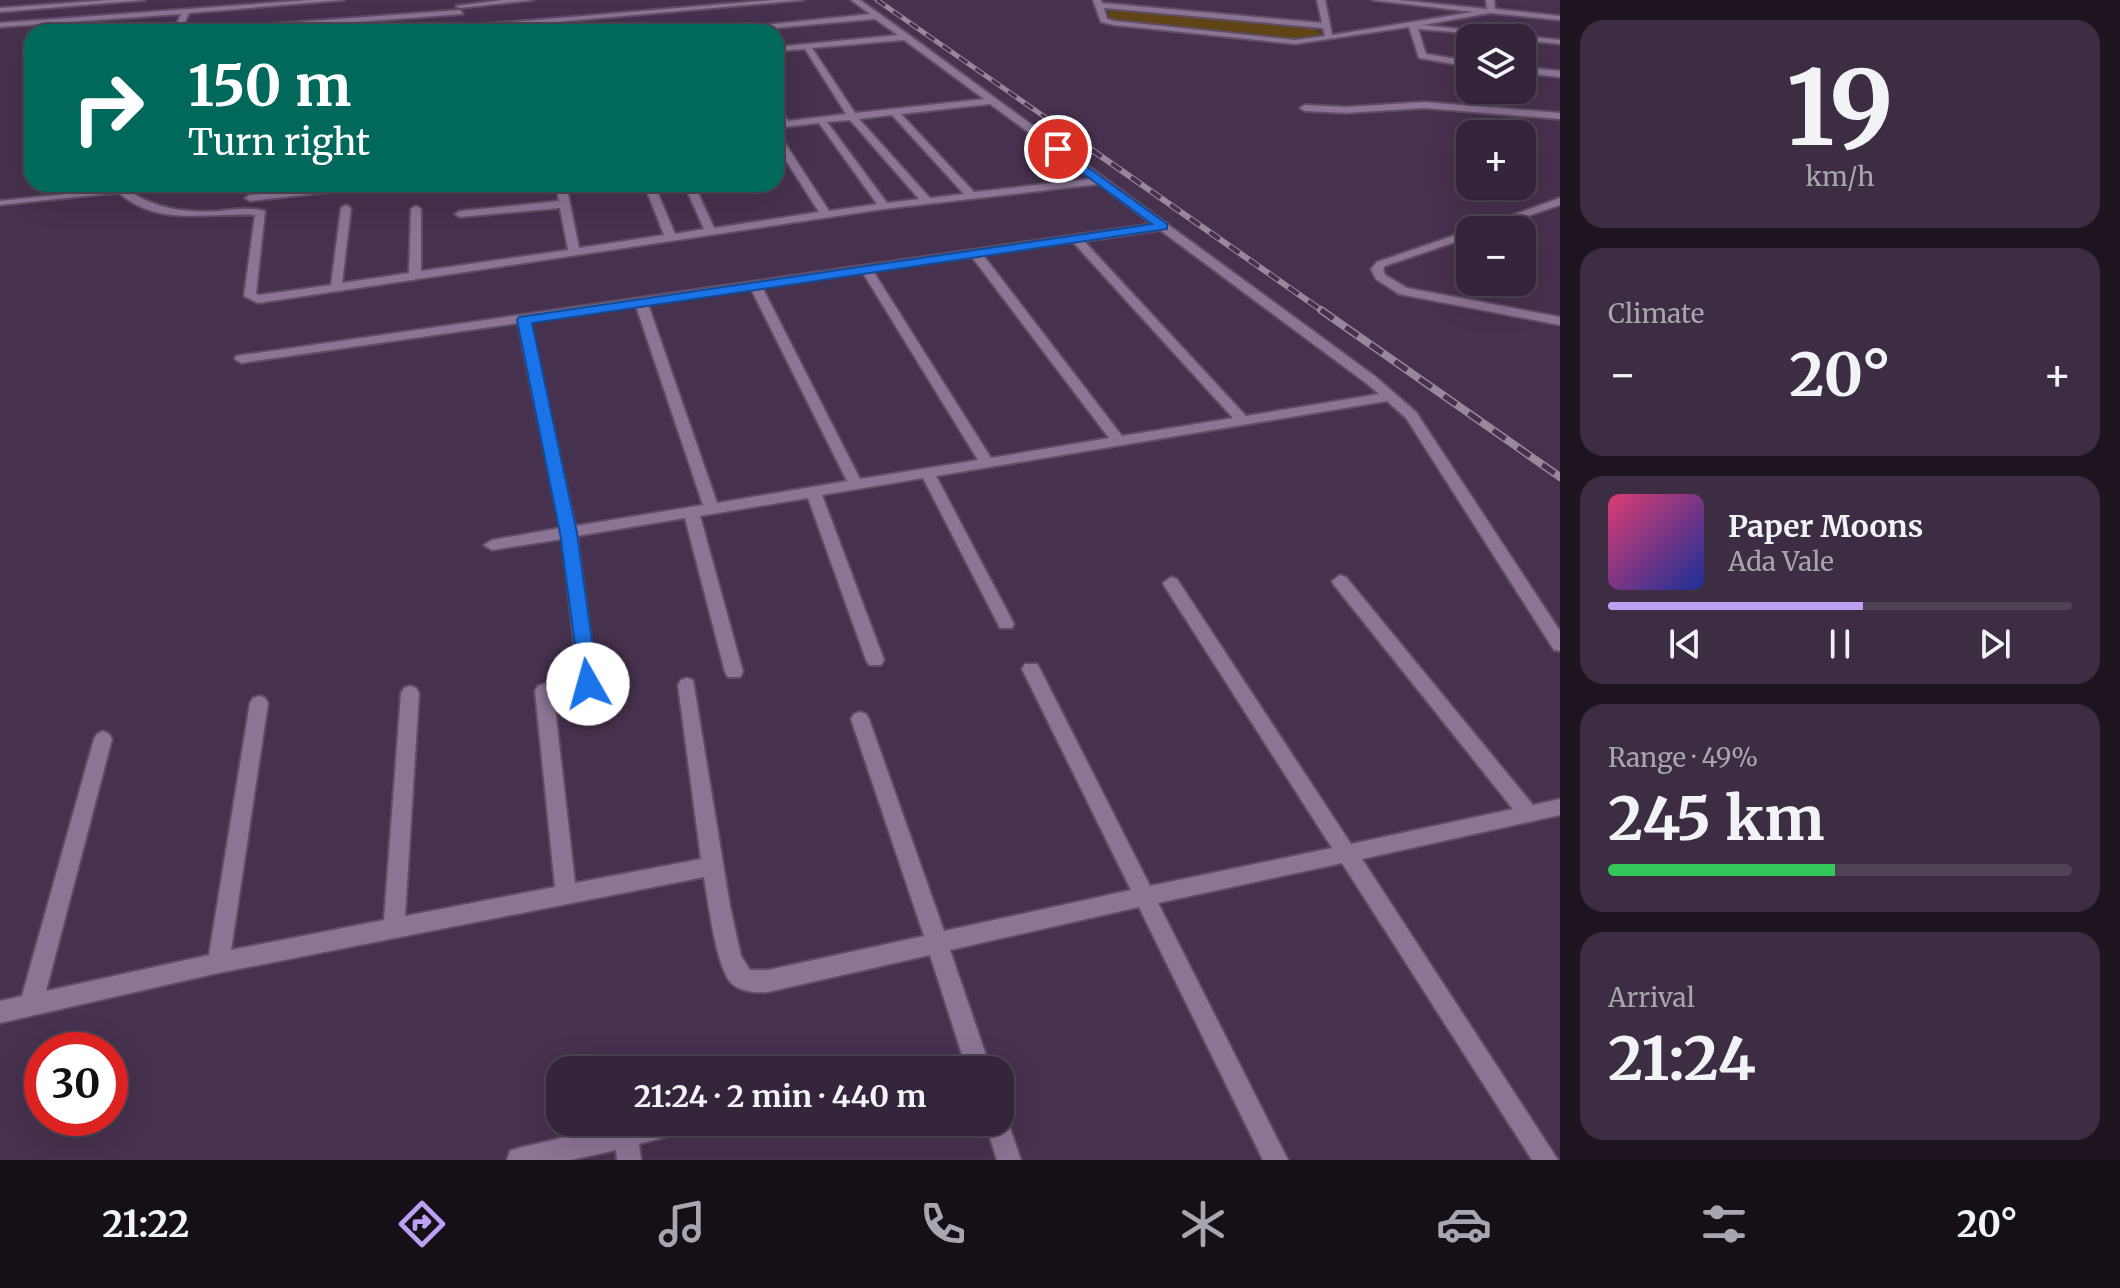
<!DOCTYPE html>
<html lang="en">
<head>
<meta charset="utf-8">
<style>
	body { margin:0; font-family:Merriweather,serif; background:#3c2d42; color:#f1f3f6; height:100vh; display:flex; flex-direction:column; font-size:30px; white-space:nowrap }
	* { box-sizing:border-box; margin:0 }
	p { font-size:26px; color:#a9a5af }
	.icon { flex:none; width:44px; height:44px; fill:none; stroke:currentColor; stroke-width:2; stroke-linecap:round; stroke-linejoin:round }
	.map { position:relative; flex:1; overflow:hidden }
	.panel { display:flex; flex-direction:column; gap:20px; padding:20px; background:#1d1420; width:560px }
	.panel>* { flex:none }
	.guide { position:absolute; left:24px; top:24px; width:760px; height:168px; border-radius:24px; box-shadow:0 8px 32px #0002,0 0 0 2px #4e4254; background:#00695c; color:#fff; overflow:hidden }
	.buttons { position:absolute; left:1456px; top:24px; display:grid; gap:16px }
	.buttons a { display:grid; place-items:center; width:80px; height:80px; border-radius:16px; background:#34253a; box-shadow:0 8px 32px #0002,0 0 0 2px #4e4254; font-size:40px }
	.speed { position:absolute; left:24px; top:1032px; display:flex; gap:16px; font-size:40px; font-weight:700; text-align:center }
	.speed>* { display:grid; place-content:center; width:104px; height:104px; border-radius:50%; background:#34253a; box-shadow:0 8px 32px #0002,0 0 0 2px #4e4254; line-height:1 }
	.speed .limit { border:12px solid #d22; background:#fff; color:#111 }
	.pin { position:absolute; display:grid; place-items:center; width:68px; height:68px; color:#fff; margin:-34px; border:4px solid #fff; border-radius:50%; box-shadow:0 2px 8px #0007 }
	.me { position:absolute; width:88px; margin:-44px; rotate:353deg; stroke-linejoin:round; filter:drop-shadow(0 0 6px #0008) }
	.turn { display:flex; align-items:center; gap:28px; height:168px; padding:0 32px; font-size:36px }
	.turn .icon { width:104px; height:104px; stroke-width:2.5 }
	.turn b { display:block; font-size:56px; line-height:68px }
	.big { font-size:60px; font-weight:700; line-height:1.1 }
	.panel .tile { flex:1; display:flex; flex-direction:column; justify-content:center; gap:12px; min-width:0; padding:0 28px; border-radius:24px; background:#3c2d42 }
	.panel .dial { align-items:center; gap:0 }
	.dial b { font-size:104px; line-height:1 }
	.song { display:flex; align-items:center; gap:24px }
	.cover { width:96px; height:96px; border-radius:12px; background:linear-gradient(135deg,hsl(340 70% 55%),hsl(230 70% 35%)) }
	.played { height:8px; border-radius:4px; background:linear-gradient(90deg,#bca0f2 55%,#4e4254 55%) }
	.keys { display:flex; justify-content:space-around; direction:ltr }
	.heat { display:flex; justify-content:space-between; align-items:center; font-size:44px; direction:ltr }
	.charge { height:12px; border-radius:6px; background:linear-gradient(90deg,#34c759 49%,#4e4254 0) }
	.trip { position:absolute; left:546px; top:1056px; width:468px; height:80px; border-radius:24px; background:#34253a; box-shadow:0 8px 32px #0002,0 0 0 2px #4e4254; font-weight:700; line-height:80px; text-align:center }
	.tab-bar { display:flex; height:128px; justify-content:space-around; align-items:center; background:#150f17; color:#a9a5af }
	.tab-bar .icon { width:56px; height:56px }
	.tab-bar .selected { color:#bca0f2 }
	.tab-bar b { font-size:36px; color:#f1f3f6 }
	main { display:flex; flex:1; min-height:0 }
	.map>svg:first-child { display:block }
	.green { fill:#604415 }
	.lines { fill:none; stroke-linecap:round; stroke-linejoin:round }
	.service-casing { stroke:#5f4d66; stroke-width:4 }
	.minor-casing { stroke:#5f4d66; stroke-width:4 }
	.service { fill:#8b7494; fill-rule:evenodd }
	.minor { fill:#8b7494; fill-rule:evenodd }
	.rail-far2-casing { stroke:#98879e; stroke-width:5 }
	.rail-far1-casing { stroke:#98879e; stroke-width:6 }
	.rail-casing { stroke:#98879e; stroke-width:8 }
	.rail-far2 { stroke:#46314e; stroke-width:3; stroke-dasharray:10; stroke-linecap:butt }
	.rail-far1 { stroke:#46314e; stroke-width:4; stroke-dasharray:12; stroke-linecap:butt }
	.rail { stroke:#46314e; stroke-width:5; stroke-dasharray:15; stroke-linecap:butt }
	.route { fill:#1a73e8; stroke:#114b97; stroke-width:2 }
</style>
</head>
<body>
<main>
<div class="map">
<svg width="1560" height="1160" viewBox="0 0 1560 1160">
	<rect width="100%" height="100%" fill="#46314e"/>
	<path class="green" d="M1108,7L1316,27L1321,35L1310,40L1109,21Z"/>
	<g class="lines">
		<defs>
			<path id="service" d="M121,188L125,190L124,192L0,205V201Z"/>
			<g id="minor">
				<path d="M109,0H145L0,12V8Z"/>
				<path d="M309,0H344L189,13L181,32H173L181,14L0,27V23Z"/>
				<path d="M503,0H533L460,8L456,6Z"/>
				<path d="M773,0H804L444,32H411L415,30Z"/>
				<path d="M851,0H860L909,35L1376,377L1416,412L1560,631V651L1554,650L1406,418L1387,401L936,476L1014,624L1012,628H1000L998,624L923,478L822,495L884,660L881,665H869L866,660L808,498L700,516L743,672L740,677H728L725,672L685,518L577,536L597,684L594,689L588,691L582,689L579,684L562,539L492,550L484,545L492,540L560,528L518,323L241,363L235,359L236,356L1152,224L1099,184L884,209L258,303L244,296L255,215C207,212 155,228 116,190L117,184H127L126,189C155,209 185,213 219,211C235,209 249,207 265,211L256,294L259,295L331,285L341,208L346,205L351,208L342,283L409,273L411,209L416,206L421,209V271L568,250L560,208L460,217L455,214L460,211L559,201L556,184H566L579,248L664,235L644,184H654L675,234L704,229L684,184H694L714,228L819,212L776,145V134L781,137L829,211L877,204L819,123L776,128V122H780L776,116V105L779,106L788,121L846,114L805,49L776,51V47L898,35L875,19L728,32H698L870,14ZM904,40L984,99L855,113L812,48ZM990,104L1092,179L974,192L901,114ZM892,115L964,194L930,198L859,119ZM850,120L919,199L887,203L827,122ZM1160,230L1366,383L1379,394L1246,416L1084,241ZM1073,242L1233,418L1122,436L983,255ZM972,257L1109,438L991,458L873,271ZM863,273L978,460L860,479L762,287ZM751,289L847,481L717,503L648,304ZM636,306L703,505L575,526L530,321Z"/>
				<path d="M1093,0H1101L1102,3L1322,23L1317,0H1325L1332,35L1473,12L1372,0H1399L1487,9L1486,0H1494L1495,9L1560,16V20L1490,13L1423,25L1560,40V44L1522,40V38L1418,29L1426,54L1470,61V67L1419,58L1409,27L1295,44L1114,25L1101,22ZM1104,8L1323,28L1325,36L1295,40L1115,21L1107,19Z"/>
				<path d="M460,10L463,14L223,32H187L191,30Z"/>
				<path d="M1522,67L1560,71V77L1522,73Z"/>
				<path d="M1424,102L1560,113V119L1424,108L1346,113L1305,111L1300,108L1305,105L1346,107Z"/>
				<path d="M347,184H379L374,187L250,201L245,198L250,195Z"/>
				<path d="M1560,198V205L1487,230H1472Z"/>
				<path d="M1470,230V237L1385,266L1383,269L1385,275L1407,288L1560,317V325L1399,294L1376,279L1371,269L1377,262Z"/>
				<path d="M1340,575L1346,577L1533,805L1560,799V815L1362,859L1558,1160H1532L1342,863L1158,903L1288,1160H1263L1139,907L950,950L991,1070H967L930,955L768,992C756,993 741,992 731,983C716,966 708,901 704,877L218,973L0,1023V1001L22,996L94,739L97,734L103,731L109,734L112,739L46,991L209,955L250,703L253,698L259,696L265,698L268,703L231,950L384,920L401,693L404,688L410,686L416,688L419,693L405,916L555,887L535,691L538,686L544,684L550,686L553,691L575,883L701,859L678,685L681,680L687,678L693,680L730,906L741,956L750,970H768L924,936L851,719L854,714L860,712L866,714L869,719L944,931L1131,890L1022,669L1025,664H1037L1040,669L1150,886L1332,848L1165,587L1163,583L1171,577L1177,579L1351,844L1513,809L1334,585L1332,581Z"/>
				<path d="M1000,1111L1005,1114L1021,1160H997L985,1122H1000Z"/>
				<path d="M630,1122H694L690,1130L639,1144L641,1160H617L616,1150L571,1160H507L510,1151L519,1148Z"/>
			</g>
		</defs>
		<use href="#service" class="service-casing"/>
		<use href="#minor" class="minor-casing"/>
		<use href="#service" class="service"/>
		<use href="#minor" class="minor"/>
		<defs>
			<path id="rail-far2" d="M877,0L1075,138"/>
			<path id="rail-far1" d="M1072,136L1324,312"/>
			<path id="rail" d="M1321,310L1560,477"/>
		</defs>
		<use href="#rail-far2" class="rail-far2-casing"/>
		<use href="#rail-far1" class="rail-far1-casing"/>
		<use href="#rail" class="rail-casing"/>
		<use href="#rail-far2" class="rail-far2"/>
		<use href="#rail-far1" class="rail-far1"/>
		<use href="#rail" class="rail"/>
	</g>
	<path class="route" d="M1058,146L1167,224V229L532,323L577,533L598,684L595,690H581L560,533L517,320L519,317L1152,224L1054,152L1052,149Z"/>
</svg>
<div class="buttons">
<a><svg class="icon" aria-label="layers" viewBox="0 0 24 24"><path d="M12 4l9 5-9 5-9-5zM3 14l9 5 9-5"/></svg></a>
<a>+</a>
<a>−</a>
</div>
<div class="speed"><div class="limit">30</div></div>
<div class="pin" style="left:1058px;top:149px;background:#d93025"><svg class="icon" aria-label="arrive" viewBox="0 0 24 24"><path d="M6 21V4h12l-3 4 3 4H6"/></svg></div>
<svg class="me" style="left:588px;top:684px" viewBox="-20 -20 40 40"><circle r="19" fill="#fff"/><path d="M0-13L10 11 0 6-10 11z" fill="#1a73e8"/></svg>
<div class="trip">21:24 · 2 min · 440 m</div>
<div class="guide">
<div class="turn"><svg class="icon" aria-label="right" viewBox="0 0 24 24"><path d="M7 20v-9h11M14 6l5 5-5 5"/></svg><div><b>150 m</b>Turn right</div></div>
</div>
</div>
<section class="panel">
<div class="tile dial"><b>19</b><p>km/h</p></div>
<div class="tile"><p>Climate</p>
<div class="heat"><a>−</a><b class="big">20°</b><a>+</a></div>
</div>
<div class="tile">
<div class="song"><i class="cover"></i><div><b>Paper Moons</b><p>Ada Vale</p></div></div>
<div class="played"></div>
<div class="keys"><svg class="icon" aria-label="previous" viewBox="0 0 24 24"><path d="M18 5L8 12l10 7zM5 5v14"/></svg><svg class="icon" aria-label="pause" viewBox="0 0 24 24"><path d="M8 5v14M16 5v14"/></svg><svg class="icon" aria-label="next" viewBox="0 0 24 24"><path d="M6 5l10 7-10 7zM19 5v14"/></svg></div>
</div>
<div class="tile"><p>Range · 49%</p><b class="big">245 km</b><div class="charge"></div></div>
<div class="tile"><p>Arrival</p><b class="big">21:24</b></div>
</section>
</main>
<nav class="tab-bar">
<b>21:22</b>
<svg class="icon selected" aria-label="directions" viewBox="0 0 24 24"><path d="M12 3l9 9-9 9-9-9zM9 14v-3h6M13 9l2 2-2 2"/></svg>
<svg class="icon" aria-label="music" viewBox="0 0 24 24"><path d="M9 18V5l10-2v13"/><circle cx="6" cy="18" r="3"/><circle cx="16" cy="16" r="3"/></svg>
<svg class="icon" aria-label="phone" viewBox="0 0 24 24"><path d="M5 4h4l2 5-3 2q2 4 5 5l2-3 5 2v4C11 20 4 13 5 4z"/></svg>
<svg class="icon" aria-label="climate" viewBox="0 0 24 24"><path d="M12 3v18M4 7l16 10M4 17L20 7"/></svg>
<svg class="icon" aria-label="car" viewBox="0 0 24 24"><path d="M5 17H2v-5l4-1 3-4h7l3 4 3 1v5h-3M9 17h6M6 11h13"/><circle cx="7" cy="17" r="2"/><circle cx="17" cy="17" r="2"/></svg>
<svg class="icon" aria-label="filters" viewBox="0 0 24 24"><path d="M4 7h16M4 17h16"/><circle cx="9" cy="7" r="2"/><circle cx="15" cy="17" r="2"/></svg>
<b>20°</b>
</nav>
</body>
</html>
